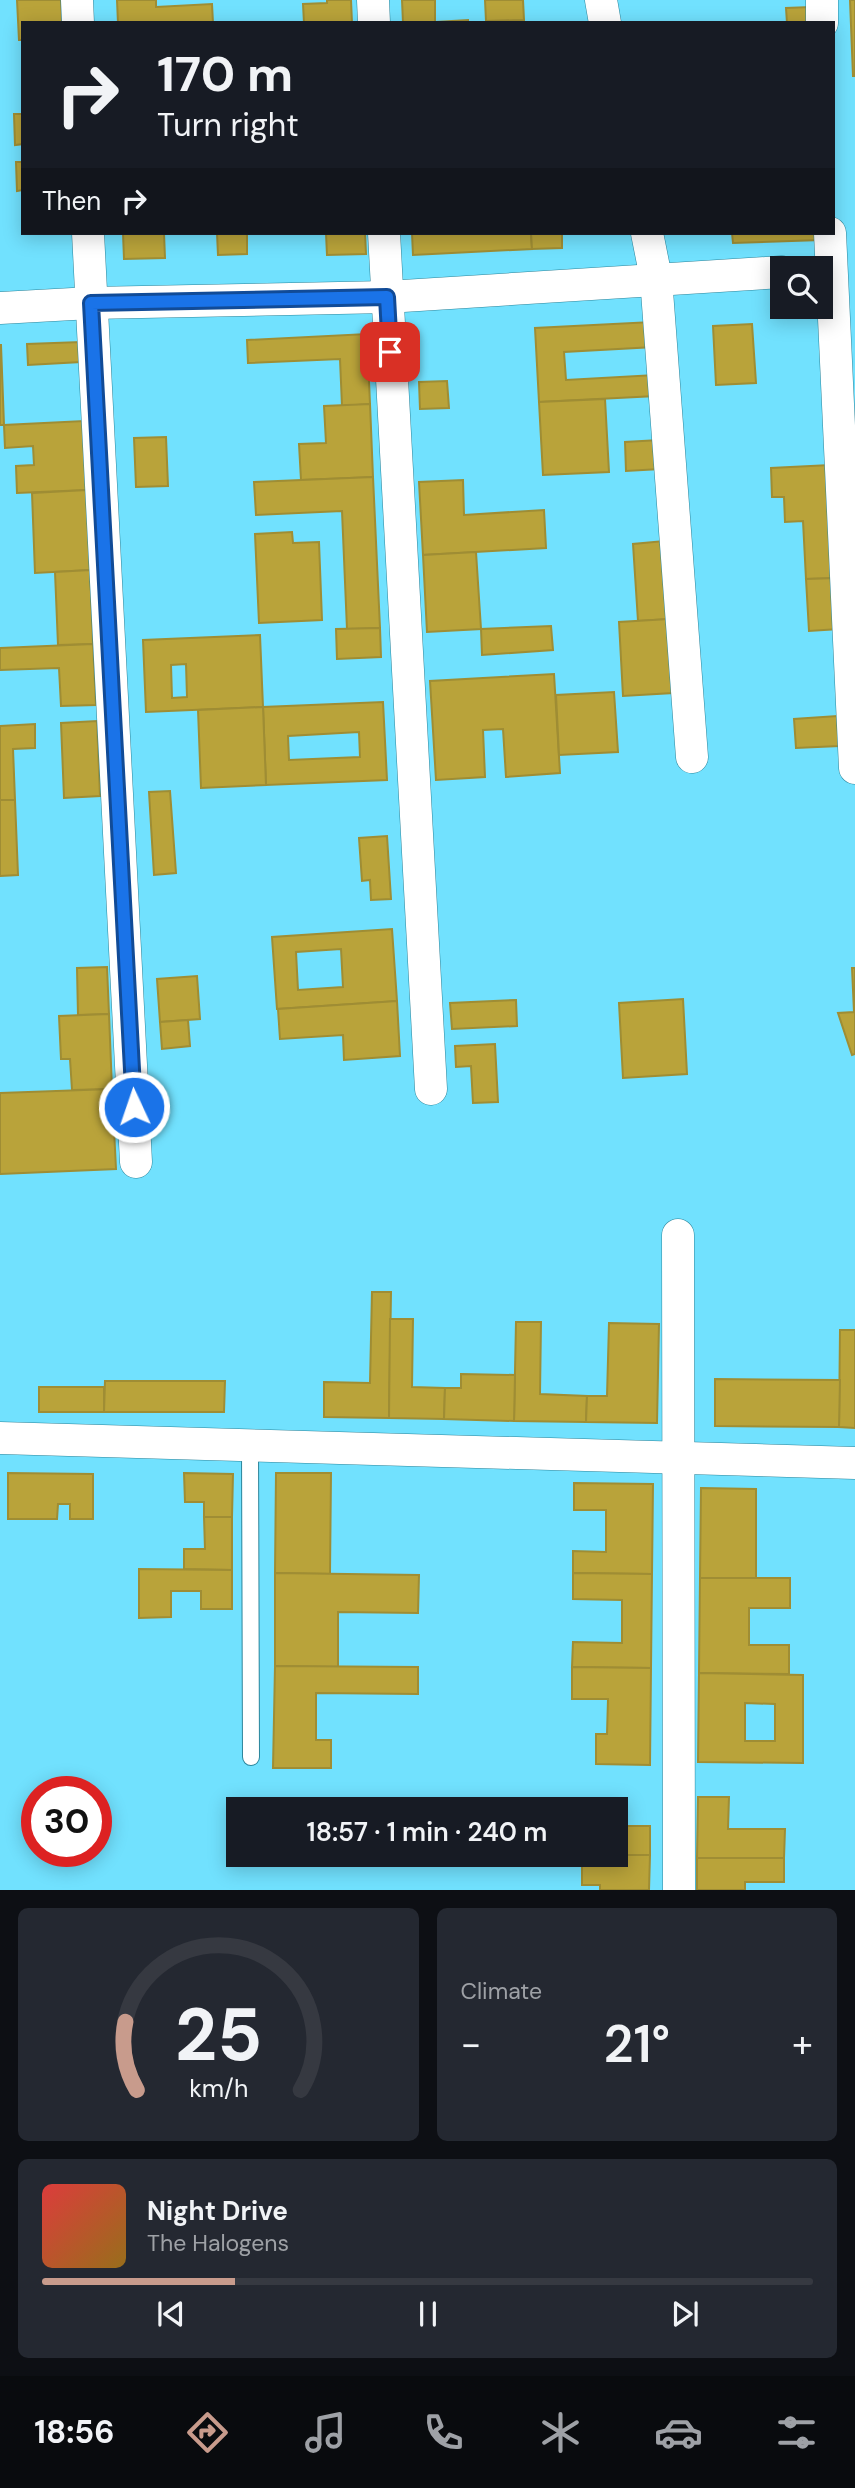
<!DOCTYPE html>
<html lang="en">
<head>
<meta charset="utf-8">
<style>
	body { margin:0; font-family:"DM Sans",sans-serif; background:#242831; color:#f1f3f6; height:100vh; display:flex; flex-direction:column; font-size:26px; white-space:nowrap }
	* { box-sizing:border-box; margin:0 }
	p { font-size:23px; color:#9ea1a6 }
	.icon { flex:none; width:38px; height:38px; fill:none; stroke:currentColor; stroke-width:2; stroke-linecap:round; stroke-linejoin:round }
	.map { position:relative; height:1890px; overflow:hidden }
	.side { display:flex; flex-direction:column; gap:18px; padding:18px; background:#0d0f14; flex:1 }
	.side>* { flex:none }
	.banner { position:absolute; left:21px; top:21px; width:814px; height:214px; border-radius:0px; box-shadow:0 4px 18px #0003; background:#171b24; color:#f1f3f6; overflow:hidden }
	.tools { position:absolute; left:770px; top:256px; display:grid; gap:14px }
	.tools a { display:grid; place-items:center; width:63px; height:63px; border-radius:0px; background:#171b24; box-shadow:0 4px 18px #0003; font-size:35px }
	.speed { position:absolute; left:21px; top:1776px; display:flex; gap:14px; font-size:35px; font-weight:700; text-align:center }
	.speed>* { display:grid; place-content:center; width:91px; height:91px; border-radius:50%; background:#171b24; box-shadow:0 4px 18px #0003; line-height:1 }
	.speed .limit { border:10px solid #d22; background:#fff; color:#111 }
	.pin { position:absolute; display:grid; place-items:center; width:60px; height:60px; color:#fff; margin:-30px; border-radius:14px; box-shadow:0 4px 10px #0006 }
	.me { position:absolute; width:77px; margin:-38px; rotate:357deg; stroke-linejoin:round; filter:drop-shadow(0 0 5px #0008) }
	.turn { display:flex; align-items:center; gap:24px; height:147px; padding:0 21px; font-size:32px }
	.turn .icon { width:91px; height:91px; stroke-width:2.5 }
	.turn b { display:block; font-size:49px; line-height:60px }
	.then { display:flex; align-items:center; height:66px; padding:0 21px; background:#0003; gap:14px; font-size:26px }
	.big { font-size:52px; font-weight:600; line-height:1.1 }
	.side .widget { flex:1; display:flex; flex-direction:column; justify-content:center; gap:10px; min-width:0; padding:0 24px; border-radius:10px; background:#242831 }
	.side .dial { align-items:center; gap:0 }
	.dial svg { height:182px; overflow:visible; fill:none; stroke:#363941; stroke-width:7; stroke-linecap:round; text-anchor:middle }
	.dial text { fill:#f1f3f6; stroke:none }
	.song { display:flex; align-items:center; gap:21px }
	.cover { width:84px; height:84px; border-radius:10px; background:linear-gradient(135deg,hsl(0 70% 55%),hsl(40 70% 35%)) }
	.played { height:7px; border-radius:4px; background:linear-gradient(90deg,#c89b8c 25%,#363941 25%) }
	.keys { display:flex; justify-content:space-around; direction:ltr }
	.heat { display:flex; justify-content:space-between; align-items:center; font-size:38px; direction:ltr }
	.side .tiles { flex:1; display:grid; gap:18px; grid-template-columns:1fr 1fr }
	.widget:last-child { grid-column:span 2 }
	.trip { position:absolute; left:226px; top:1797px; width:402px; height:70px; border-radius:0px; background:#171b24; box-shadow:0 4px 18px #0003; font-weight:600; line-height:70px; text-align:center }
	.tabs { display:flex; height:112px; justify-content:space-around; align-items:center; background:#090b0e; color:#9ea1a6 }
	.tabs .icon { width:49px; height:49px }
	.tabs .on { color:#c89b8c }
	.tabs b { font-size:32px; color:#f1f3f6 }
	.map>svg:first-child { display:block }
	.building { fill:#b9a33a; stroke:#9f8d34; stroke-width:2; fill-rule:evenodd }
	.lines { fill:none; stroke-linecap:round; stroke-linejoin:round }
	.service-casing { stroke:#2c859b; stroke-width:18 }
	.minor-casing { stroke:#2c859b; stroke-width:33 }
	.service { stroke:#fff; stroke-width:16 }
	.minor { stroke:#fff; stroke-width:32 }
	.route-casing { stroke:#114b97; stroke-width:18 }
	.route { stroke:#1a73e8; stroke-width:12 }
</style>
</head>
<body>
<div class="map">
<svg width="855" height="1890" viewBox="0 0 855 1890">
	<rect width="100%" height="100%" fill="#71e1fe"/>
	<g class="building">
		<path d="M17,0H61L62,23H23V40H19Z"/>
		<path d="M117,0H156V7L212,4L213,23H118Z"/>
		<path d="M327,0H351L352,23H304L303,4L327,3Z"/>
		<path d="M402,0H435V22L403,23Z"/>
		<path d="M485,0H523L524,20L486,21Z"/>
		<path d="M850,0H855V76H853Z"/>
		<path d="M811,7L812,23H787L786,8Z"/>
		<path d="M468,20V23H405L435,22Z"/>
		<path d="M14,114H23V144L15,145Z"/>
		<path d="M16,162H23V190L17,191Z"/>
		<path d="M123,233H164L165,258L124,259Z"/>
		<path d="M217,233H247V254L218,255Z"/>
		<path d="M326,233H365L366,254L327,255Z"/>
		<path d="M412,233H531L532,249L413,255Z"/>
		<path d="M531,233H562V248L532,249Z"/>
		<path d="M732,233H820V240L733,243Z"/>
		<path d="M652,322L654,347L564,352L566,380L655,375L656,396L539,402L535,328Z"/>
		<path d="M752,324L756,383L716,385L713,326Z"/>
		<path d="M367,334L370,404L342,406L340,359L248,363L247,340Z"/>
		<path d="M81,342V362L28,365L27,344Z"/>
		<path d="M1,345L4,425H0V345Z"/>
		<path d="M447,381L449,408L420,409L419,382Z"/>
		<path d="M605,399L609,472L543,475L539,402Z"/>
		<path d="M370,404L373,477L301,480L299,444L326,443L324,406Z"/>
		<path d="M84,421L87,490L17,493L16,466L34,465L33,446L5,448L4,425Z"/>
		<path d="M166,437L168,486L136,487L134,438Z"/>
		<path d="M659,440L660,469L626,471L625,442Z"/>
		<path d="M830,465L837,578L806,579L803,521L785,522L784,497H772L771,468Z"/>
		<path d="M373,477L380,628L347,629L342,511L256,515L254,482Z"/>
		<path d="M463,480L464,515L544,510L546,548L423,555L419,482Z"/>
		<path d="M87,490L90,570L35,573L32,493Z"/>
		<path d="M292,532L293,543L319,542L322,620L259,623L255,534Z"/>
		<path d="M664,541L669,619L638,621L633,544Z"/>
		<path d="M476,552L481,629L427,632L423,555Z"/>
		<path d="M90,570L93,644L58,645L55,572Z"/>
		<path d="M837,578L839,629L809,631L806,579Z"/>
		<path d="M669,619L673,693L623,696L619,622Z"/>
		<path d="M551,626L553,650L482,655L481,629Z"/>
		<path d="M380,628L381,657L337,659L336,629Z"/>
		<path d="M260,635L263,707L146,712L143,640ZM186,664L187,697L172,698L171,665Z"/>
		<path d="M93,644L96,705L61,706L59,668L0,670V648Z"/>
		<path d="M554,674L560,773L506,777L503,729L483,730L485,777L436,780L430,681Z"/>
		<path d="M614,692L618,752L559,755L556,695Z"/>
		<path d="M383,702L387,780L266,785L263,707ZM359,732L360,757L289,760L288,736Z"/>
		<path d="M263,707L266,785L201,788L198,710Z"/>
		<path d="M837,716L839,746L796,748L794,719Z"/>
		<path d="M97,721L100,796L64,798L61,723Z"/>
		<path d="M35,724V748L13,749L15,800H0V726Z"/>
		<path d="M170,791L176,873L154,875L149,792Z"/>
		<path d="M0,800H15L18,875L0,876Z"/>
		<path d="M387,836L391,899L371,900L370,880L362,881L359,838Z"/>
		<path d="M392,929L397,1001L277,1009L272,937ZM341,949L343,987L298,990L296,952Z"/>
		<path d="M107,967L109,1014L78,1015L77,968Z"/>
		<path d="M852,968H855V1054L852,1055L838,1013L854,1012Z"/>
		<path d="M197,976L200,1019L160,1022L157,979Z"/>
		<path d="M683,999L687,1074L623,1078L619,1003Z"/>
		<path d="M516,1000L517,1026L452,1029L450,1003Z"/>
		<path d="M397,1001L400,1056L344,1060L343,1035L280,1039L278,1009Z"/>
		<path d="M109,1014L112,1089L72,1090L70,1059H61L59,1016Z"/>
		<path d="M188,1020L190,1046L162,1049L160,1022Z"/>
		<path d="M495,1044L498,1102L473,1103L471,1066L456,1067L455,1046Z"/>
		<path d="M112,1089L116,1169L0,1174V1093Z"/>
		<path d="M372,1292H391L389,1418L324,1417V1382L370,1383Z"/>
		<path d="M390,1319H413L412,1387L445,1388L444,1419L389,1418Z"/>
		<path d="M516,1322H541L540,1394L587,1396L586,1422L514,1421Z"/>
		<path d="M609,1323L659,1324L657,1423L586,1422L587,1396H607Z"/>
		<path d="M840,1330H855V1428L839,1427Z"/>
		<path d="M461,1374L515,1375L514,1421L444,1419L445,1388H461Z"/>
		<path d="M715,1379L840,1380L839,1427L715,1426Z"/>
		<path d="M105,1381H225L224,1412H104Z"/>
		<rect x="39" y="1387" width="65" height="25"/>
		<path d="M8,1473L93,1474V1519H70V1504H58L57,1519H8Z"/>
		<path d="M184,1473L233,1474L232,1517H204V1502H185Z"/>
		<path d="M276,1473H331L330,1574L275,1573Z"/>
		<path d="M574,1483L653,1484L652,1574L573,1573V1551L606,1552V1510H574Z"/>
		<path d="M701,1488L756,1489V1578H700Z"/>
		<path d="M204,1517H232V1570L184,1569V1549H205Z"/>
		<path d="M139,1569L232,1570V1609H201V1591H171V1617L139,1618Z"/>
		<path d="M275,1573L419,1575L418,1613L338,1612V1667L275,1666Z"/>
		<path d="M573,1573L652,1574L651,1668L572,1667L573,1642L622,1643V1600L573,1599Z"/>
		<path d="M700,1578H790V1608H749V1645H789V1674L699,1673Z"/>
		<path d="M275,1666L418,1667V1694L316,1693V1740H331V1768H273Z"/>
		<path d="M572,1667L651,1668L650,1765L596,1764V1734H607L608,1699H572Z"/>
		<path d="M699,1673L803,1675V1763L698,1762ZM745,1703L775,1704V1741H745Z"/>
		<path d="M698,1797H729L728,1829H785L784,1858H697Z"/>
		<rect x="616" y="1826" width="34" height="29"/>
		<path d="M582,1855H650L649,1890H600V1885H582Z"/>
		<path d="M697,1858H784V1882H745V1890H697Z"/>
	</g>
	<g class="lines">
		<defs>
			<path id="service" d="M250,1446L251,1757"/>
			<g id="minor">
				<path d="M77,0L78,23"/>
				<path d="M373,0L374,23"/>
				<path d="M601,0L605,23"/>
				<path d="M822,0V23"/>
				<path d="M88,233L136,1162"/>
				<path d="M384,233L431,1089"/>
				<path d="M647,233L656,278L692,757"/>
				<path d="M830,233L855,768"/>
				<path d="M0,308L91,303L387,297L782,272"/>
				<path d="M678,1235L679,1890"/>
				<path d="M0,1438L855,1463"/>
			</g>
		</defs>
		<use href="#service" class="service-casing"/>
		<use href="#minor" class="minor-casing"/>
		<use href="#service" class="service"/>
		<use href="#minor" class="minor"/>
	</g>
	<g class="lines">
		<defs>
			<path id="route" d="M134,1107L91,303L387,297L390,352"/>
		</defs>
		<use href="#route" class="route-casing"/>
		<use href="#route" class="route"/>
	</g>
</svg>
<div class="tools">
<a><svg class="icon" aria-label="search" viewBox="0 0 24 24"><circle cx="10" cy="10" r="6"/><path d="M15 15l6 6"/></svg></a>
</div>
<div class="speed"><div class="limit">30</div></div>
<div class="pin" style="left:390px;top:352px;background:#d93025"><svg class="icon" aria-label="arrive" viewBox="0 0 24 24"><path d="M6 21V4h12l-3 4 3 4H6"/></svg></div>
<svg class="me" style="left:134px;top:1107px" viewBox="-20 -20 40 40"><circle r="17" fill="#1a73e8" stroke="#fff" stroke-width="3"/><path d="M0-11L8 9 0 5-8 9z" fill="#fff"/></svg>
<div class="trip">18:57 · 1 min · 240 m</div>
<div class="banner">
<div class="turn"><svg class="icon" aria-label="right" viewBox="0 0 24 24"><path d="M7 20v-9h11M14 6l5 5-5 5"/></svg><div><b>170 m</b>Turn right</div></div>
<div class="then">Then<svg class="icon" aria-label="right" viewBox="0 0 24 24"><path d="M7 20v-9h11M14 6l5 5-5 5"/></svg></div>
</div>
</div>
<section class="side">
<div class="tiles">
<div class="widget dial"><svg viewBox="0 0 100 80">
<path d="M14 69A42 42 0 1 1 86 69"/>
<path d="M14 69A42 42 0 0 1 9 39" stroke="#c89b8c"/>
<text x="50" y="56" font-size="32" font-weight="700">25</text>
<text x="50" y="72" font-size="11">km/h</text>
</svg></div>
<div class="widget"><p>Climate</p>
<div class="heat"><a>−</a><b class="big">21°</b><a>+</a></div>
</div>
<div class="widget">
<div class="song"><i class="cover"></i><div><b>Night Drive</b><p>The Halogens</p></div></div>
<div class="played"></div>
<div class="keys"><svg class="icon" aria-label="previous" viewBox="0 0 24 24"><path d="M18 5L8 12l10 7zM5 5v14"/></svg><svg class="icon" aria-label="pause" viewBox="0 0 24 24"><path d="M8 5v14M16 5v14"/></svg><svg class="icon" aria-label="next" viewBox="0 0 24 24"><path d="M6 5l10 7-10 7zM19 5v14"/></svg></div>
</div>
</div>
</section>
<nav class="tabs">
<b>18:56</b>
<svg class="icon on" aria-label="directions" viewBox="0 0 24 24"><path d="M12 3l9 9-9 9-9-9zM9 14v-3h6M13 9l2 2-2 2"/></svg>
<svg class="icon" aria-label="music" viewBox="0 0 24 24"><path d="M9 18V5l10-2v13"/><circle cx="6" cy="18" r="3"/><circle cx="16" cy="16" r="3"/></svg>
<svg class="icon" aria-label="phone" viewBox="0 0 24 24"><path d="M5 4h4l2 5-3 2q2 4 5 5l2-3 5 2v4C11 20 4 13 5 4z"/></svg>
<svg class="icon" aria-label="climate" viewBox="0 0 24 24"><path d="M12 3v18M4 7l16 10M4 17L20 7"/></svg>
<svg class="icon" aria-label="car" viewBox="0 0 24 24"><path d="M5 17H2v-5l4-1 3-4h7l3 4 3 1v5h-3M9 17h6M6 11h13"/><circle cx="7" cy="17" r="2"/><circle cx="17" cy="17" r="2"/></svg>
<svg class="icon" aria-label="filters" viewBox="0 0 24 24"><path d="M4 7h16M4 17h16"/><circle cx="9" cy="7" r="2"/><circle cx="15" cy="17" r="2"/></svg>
</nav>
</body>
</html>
